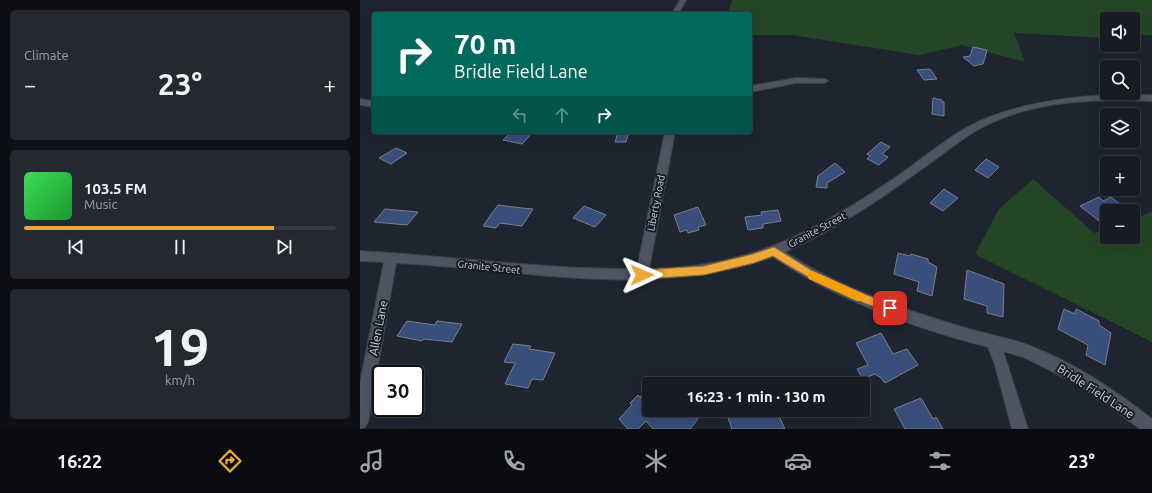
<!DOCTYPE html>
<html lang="en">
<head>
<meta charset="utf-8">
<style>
	body { margin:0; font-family:Ubuntu,sans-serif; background:#242931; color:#f1f3f6; height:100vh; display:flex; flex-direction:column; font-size:15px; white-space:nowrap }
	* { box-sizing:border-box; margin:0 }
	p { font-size:13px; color:#9ea1a6 }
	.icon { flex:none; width:22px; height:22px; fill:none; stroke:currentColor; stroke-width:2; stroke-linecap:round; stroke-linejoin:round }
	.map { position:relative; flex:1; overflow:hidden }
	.side { display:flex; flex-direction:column; gap:10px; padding:10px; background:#0d0f14; width:360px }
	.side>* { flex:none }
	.banner { position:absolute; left:12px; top:12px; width:380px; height:122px; border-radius:4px; box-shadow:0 4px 16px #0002,0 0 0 1px #363a41; background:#00695c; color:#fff; overflow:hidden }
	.tools { position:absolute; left:740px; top:12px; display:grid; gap:8px }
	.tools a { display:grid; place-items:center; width:40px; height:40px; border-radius:4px; background:#171c24; box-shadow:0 4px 16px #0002,0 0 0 1px #363a41; font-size:20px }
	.speed { position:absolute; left:12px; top:365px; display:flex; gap:8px; font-size:20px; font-weight:700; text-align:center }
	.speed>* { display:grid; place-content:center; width:52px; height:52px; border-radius:50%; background:#171c24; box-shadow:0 4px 16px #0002,0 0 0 1px #363a41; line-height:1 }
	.speed .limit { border:2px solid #111; border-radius:6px; background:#fff; color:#111 }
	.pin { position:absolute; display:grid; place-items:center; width:34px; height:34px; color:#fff; margin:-17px; border-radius:8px; box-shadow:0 2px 6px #0006 }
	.me { position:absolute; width:44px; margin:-22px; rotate:89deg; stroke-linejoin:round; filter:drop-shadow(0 0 3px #0008) }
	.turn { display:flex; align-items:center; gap:14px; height:84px; padding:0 16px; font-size:18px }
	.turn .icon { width:52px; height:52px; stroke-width:2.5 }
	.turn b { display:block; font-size:28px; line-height:34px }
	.lanes { display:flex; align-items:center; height:38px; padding:0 16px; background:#0003; justify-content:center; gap:20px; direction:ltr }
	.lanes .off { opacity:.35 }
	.big { font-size:30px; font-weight:700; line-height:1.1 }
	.side .card { flex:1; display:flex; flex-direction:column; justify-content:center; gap:6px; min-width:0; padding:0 14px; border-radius:6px; background:#242931 }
	.side .dial { align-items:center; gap:0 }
	.dial b { font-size:52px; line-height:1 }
	.song { display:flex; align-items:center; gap:12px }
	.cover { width:48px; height:48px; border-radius:6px; background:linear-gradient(135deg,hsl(130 70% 55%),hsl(130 70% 35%)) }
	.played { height:4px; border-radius:2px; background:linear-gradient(90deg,#eca93a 80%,#363a41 80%) }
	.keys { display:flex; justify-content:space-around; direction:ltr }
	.heat { display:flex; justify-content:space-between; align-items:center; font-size:22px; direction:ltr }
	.trip { position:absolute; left:282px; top:377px; width:228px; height:40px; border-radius:4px; background:#171c24; box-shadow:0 4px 16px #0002,0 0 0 1px #363a41; font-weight:700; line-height:40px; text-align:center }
	.tab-bar { display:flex; height:64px; justify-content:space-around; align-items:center; background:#090b0e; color:#9ea1a6 }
	.tab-bar .icon { width:28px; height:28px }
	.tab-bar .on { color:#eca93a }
	.tab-bar b { font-size:18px; color:#f1f3f6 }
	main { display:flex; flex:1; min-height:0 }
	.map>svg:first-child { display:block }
	.green { fill:#244626 }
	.building { fill:#3a4e7b; stroke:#787f8c }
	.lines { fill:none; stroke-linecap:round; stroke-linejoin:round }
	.minor-casing { stroke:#3c414a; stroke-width:2 }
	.minor { fill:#4e5461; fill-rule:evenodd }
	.route { fill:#eca93a; stroke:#996e26 }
	.slow { fill:#f59e0b }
	.labels { text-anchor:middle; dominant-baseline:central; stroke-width:4; stroke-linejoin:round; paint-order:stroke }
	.street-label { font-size:10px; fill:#cfd2da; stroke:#161b26 }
	.near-street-label { font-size:12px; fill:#cfd2da; stroke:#161b26 }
</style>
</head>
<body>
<main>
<section class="side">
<div class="card"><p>Climate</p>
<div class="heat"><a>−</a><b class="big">23°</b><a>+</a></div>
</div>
<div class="card">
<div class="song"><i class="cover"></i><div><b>103.5 FM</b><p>Music</p></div></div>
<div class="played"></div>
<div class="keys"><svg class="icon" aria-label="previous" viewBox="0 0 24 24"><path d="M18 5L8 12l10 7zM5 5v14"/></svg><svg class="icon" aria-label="pause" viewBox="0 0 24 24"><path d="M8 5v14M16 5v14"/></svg><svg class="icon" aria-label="next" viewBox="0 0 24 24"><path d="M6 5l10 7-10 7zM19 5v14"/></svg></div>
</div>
<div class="card dial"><b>19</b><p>km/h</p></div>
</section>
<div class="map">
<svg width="792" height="429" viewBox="0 0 792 429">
	<rect width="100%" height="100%" fill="#1f2530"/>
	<g class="green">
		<path d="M372,0H792V35H773V19H747V38L654,33L665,62L602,45L559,55L432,35H390V14H368Z"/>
		<path d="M673,179L734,233L747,228V237H773V219L792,212V342L615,254L639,209Z"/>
	</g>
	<g class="building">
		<path d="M613,47L627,50L623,64L614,66L603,57L610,56Z"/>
		<path d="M570,69L577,79L564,80L557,70Z"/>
		<path d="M573,98L582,100V102H584V116L572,114Z"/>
		<path d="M151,132H173L162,144L143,140Z"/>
		<path d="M258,132H269L266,142H255Z"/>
		<path d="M521,142L530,147L522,154L528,157L519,165L507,159L510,156L507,154Z"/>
		<path d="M36,148L47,153L31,164L19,158Z"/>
		<path d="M626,159L639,167L628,178L615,170Z"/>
		<path d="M475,163L485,172L467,183V188L456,187L458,176Z"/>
		<path d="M584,189L598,198L583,211L570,203Z"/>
		<path d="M739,197L743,201L751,197L769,211H747V227L720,206Z"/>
		<path d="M138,205L162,208L173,209L162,226L140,223L136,228L123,226Z"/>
		<path d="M224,206L246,215L235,227L213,218Z"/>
		<path d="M338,207L346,225L338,227L339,230L328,233L327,230L320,232L314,215Z"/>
		<path d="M25,209L58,212L47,225L14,222Z"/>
		<path d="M418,210L421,221L403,224V228L388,230L385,217L402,215L401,212Z"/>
		<path d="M538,253L550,256L551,254L568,259V262L577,267L572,296L557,291L559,282L534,274Z"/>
		<path d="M607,270L644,284L643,317L627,313V306L604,299Z"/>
		<path d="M704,309L715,314L716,309L739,321V325L751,333L745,365L726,355L728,345L698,329Z"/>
		<path d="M47,321L75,325L77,321L102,324L92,342L64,339L62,341L37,336Z"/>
		<path d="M521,333L533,354L547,349L558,365L525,383L521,378L515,374L503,379L497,369L508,365L496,343Z"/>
		<path d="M153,344L171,346L169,349L195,353L183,380L172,379L168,388L145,384L155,363L144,362Z"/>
		<path d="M289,388V410H330L338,419L330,429H293L286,421L278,429H268L259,419L272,405L270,403L278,395L280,397Z"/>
		<path d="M561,398L573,419L576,417L583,429H545L534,409Z"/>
		<path d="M385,410H419L422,417L420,418L425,429H372L368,418Z"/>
	</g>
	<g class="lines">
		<defs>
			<g id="minor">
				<path d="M320,0H326L318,14H312Z"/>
				<path d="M436,78L464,79L468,81L464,83H436L390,92V86Z"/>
				<path d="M750,95H792V101C730,98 659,101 606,137C548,179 491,223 425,252C481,289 545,310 609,329C629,335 651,338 670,346C715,363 755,390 792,419V429H780L743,401L713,382L666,358L643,351L668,429H652L635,365L628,347C553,328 477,300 413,257C287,300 164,269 36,263L8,422L5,427L0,429V383L24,262L0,261V251C92,256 184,270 277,269L305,132H315L289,269C391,268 460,229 542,173C566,156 593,133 620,121C661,103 706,97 750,95Z"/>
				<path d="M0,99L14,101V107L0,105Z"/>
			</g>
		</defs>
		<use href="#minor" class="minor-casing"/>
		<use href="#minor" class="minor"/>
	</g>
	<path class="route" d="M414,247L454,272L493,290L534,305L535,308L534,312L530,313C487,297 452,281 413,256L394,263L344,275L282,279L277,275L282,270L344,266L393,254Z"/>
	<path class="slow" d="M453,271L504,294L506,297L504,301H497L449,279L447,275L449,272Z"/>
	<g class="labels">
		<g class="street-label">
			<text transform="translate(296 203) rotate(-79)">Liberty Road</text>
			<text transform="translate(457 230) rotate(-28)">Granite Street</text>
			<text transform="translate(129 267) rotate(6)">Granite Street</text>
		</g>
		<g class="near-street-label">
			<text transform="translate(18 328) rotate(-79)">Allen Lane</text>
			<text transform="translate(736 391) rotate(33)">Bridle Field Lane</text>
		</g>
	</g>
</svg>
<div class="tools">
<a><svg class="icon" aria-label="sound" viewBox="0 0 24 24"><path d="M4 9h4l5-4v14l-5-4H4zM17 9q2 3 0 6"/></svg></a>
<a><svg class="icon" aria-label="search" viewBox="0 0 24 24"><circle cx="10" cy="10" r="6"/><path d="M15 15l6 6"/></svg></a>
<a><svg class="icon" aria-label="layers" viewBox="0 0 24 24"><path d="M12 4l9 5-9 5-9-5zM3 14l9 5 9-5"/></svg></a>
<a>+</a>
<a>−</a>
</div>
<div class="speed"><div class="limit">30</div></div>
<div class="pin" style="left:530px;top:308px;background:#d93025"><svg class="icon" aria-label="arrive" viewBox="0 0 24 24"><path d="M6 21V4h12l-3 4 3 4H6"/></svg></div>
<svg class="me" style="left:282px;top:275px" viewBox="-20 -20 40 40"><path d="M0-17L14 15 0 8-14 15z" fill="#eca93a" stroke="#fff" stroke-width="4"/></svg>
<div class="trip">16:23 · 1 min · 130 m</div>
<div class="banner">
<div class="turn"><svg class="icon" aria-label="right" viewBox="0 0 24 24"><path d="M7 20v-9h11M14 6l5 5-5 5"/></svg><div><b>70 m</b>Bridle Field Lane</div></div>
<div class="lanes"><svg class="icon off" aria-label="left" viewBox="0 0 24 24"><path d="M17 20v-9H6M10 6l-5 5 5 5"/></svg><svg class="icon off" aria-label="ahead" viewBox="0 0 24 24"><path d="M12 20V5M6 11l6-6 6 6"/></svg><svg class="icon" aria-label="right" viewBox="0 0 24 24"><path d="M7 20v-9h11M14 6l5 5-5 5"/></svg></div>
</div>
</div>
</main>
<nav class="tab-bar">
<b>16:22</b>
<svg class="icon on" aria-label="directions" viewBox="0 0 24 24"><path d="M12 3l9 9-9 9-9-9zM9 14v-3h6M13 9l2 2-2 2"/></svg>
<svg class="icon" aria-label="music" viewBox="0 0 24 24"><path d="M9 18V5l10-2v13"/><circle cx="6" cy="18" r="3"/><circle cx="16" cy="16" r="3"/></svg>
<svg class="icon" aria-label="phone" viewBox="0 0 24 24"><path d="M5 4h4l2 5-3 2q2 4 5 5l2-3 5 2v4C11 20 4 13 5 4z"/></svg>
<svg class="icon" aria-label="climate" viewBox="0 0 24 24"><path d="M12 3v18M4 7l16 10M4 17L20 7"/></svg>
<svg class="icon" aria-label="car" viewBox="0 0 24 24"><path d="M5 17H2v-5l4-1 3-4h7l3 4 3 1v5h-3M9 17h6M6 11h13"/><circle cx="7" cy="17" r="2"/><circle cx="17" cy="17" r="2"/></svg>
<svg class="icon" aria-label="filters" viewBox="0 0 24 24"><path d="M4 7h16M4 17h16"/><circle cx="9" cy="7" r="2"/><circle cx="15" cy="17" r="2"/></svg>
<b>23°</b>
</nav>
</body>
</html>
